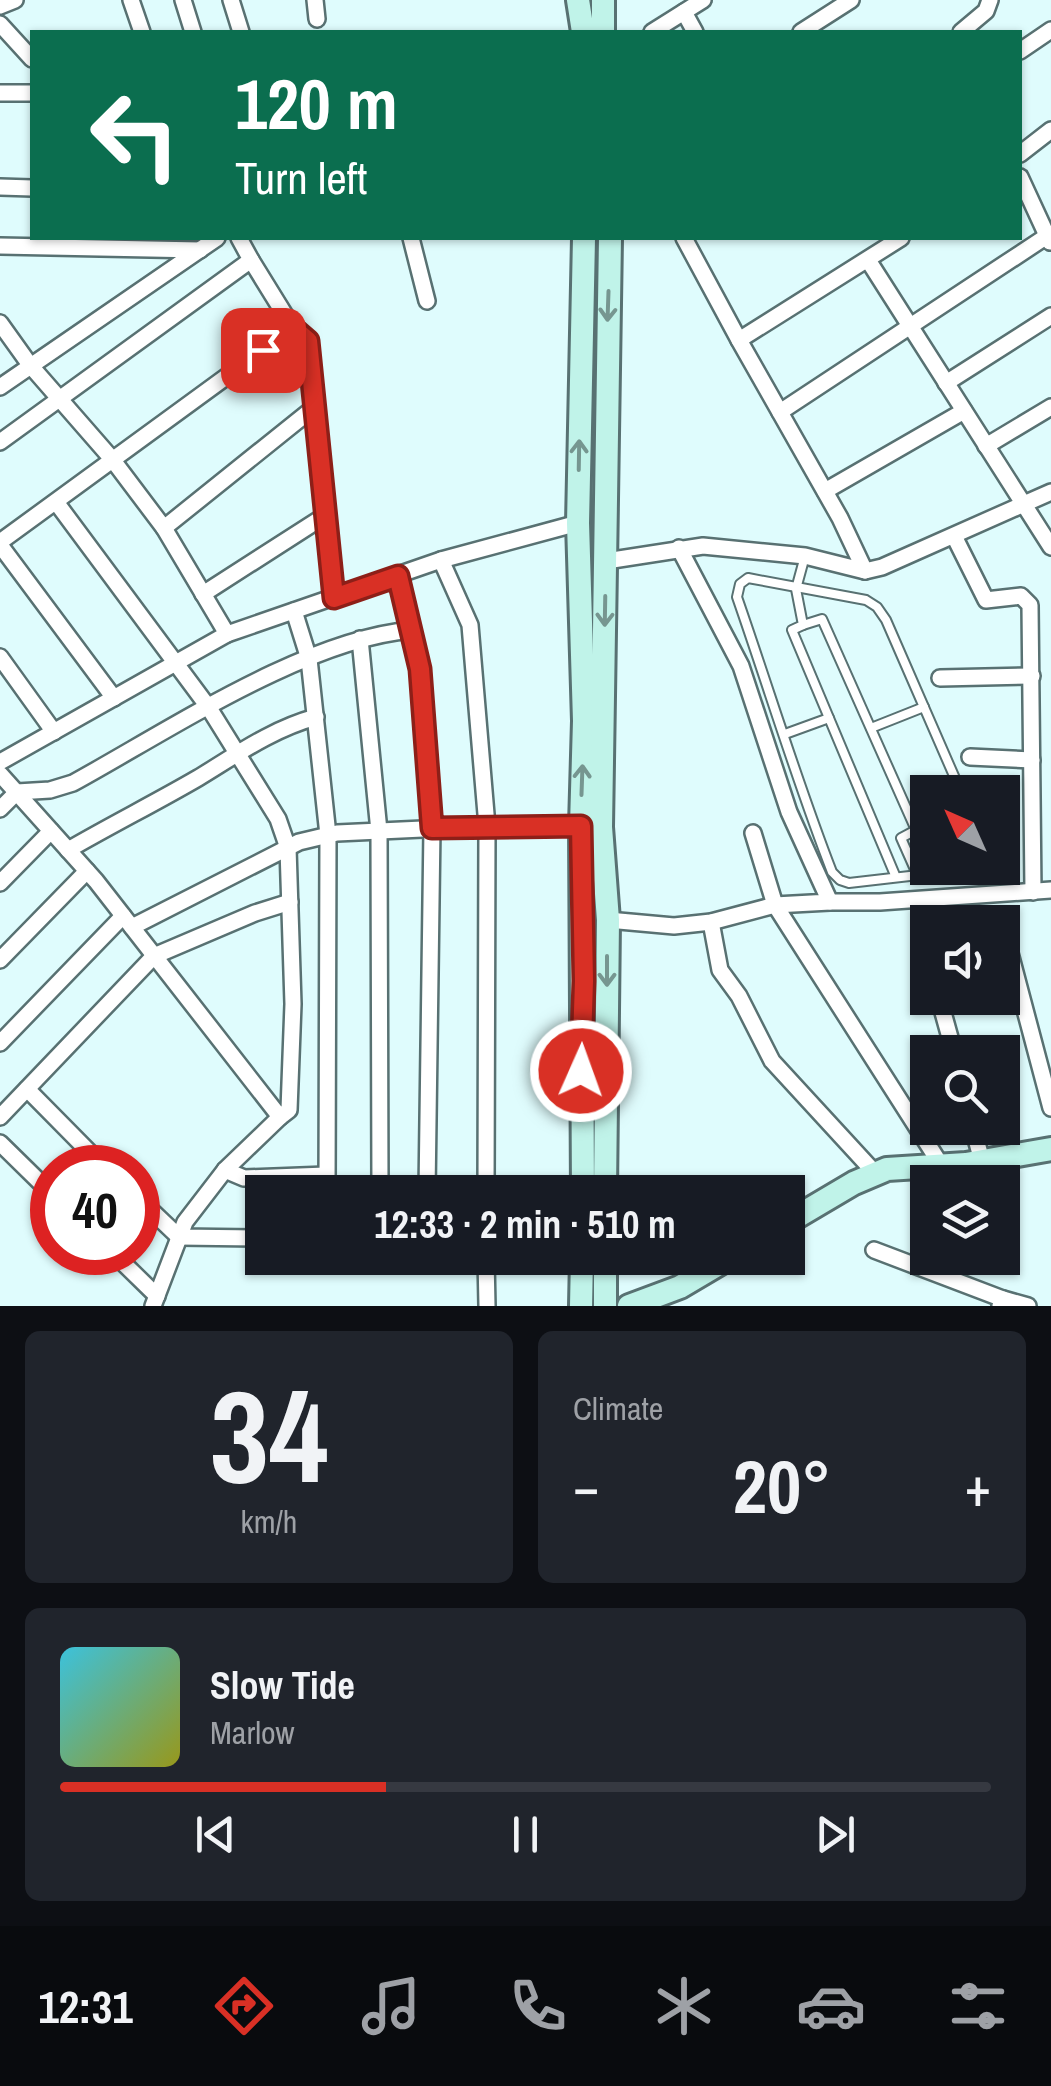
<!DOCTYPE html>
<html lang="en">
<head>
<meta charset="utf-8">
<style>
	body { margin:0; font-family:"Archivo Narrow",sans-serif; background:#20242c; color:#f1f3f6; height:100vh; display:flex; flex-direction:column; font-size:38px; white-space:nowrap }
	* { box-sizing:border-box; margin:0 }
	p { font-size:32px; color:#9ea1a6 }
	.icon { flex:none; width:55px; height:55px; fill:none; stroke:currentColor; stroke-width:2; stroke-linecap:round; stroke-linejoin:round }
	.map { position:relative; height:1306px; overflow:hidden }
	.panel { display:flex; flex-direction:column; gap:25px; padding:25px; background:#0d0f14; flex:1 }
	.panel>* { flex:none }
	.banner { position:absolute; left:30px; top:30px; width:992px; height:210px; border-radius:0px; box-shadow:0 2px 8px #0004; background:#0b6e4f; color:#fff; overflow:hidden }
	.needle { width:65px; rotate:315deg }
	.fabs { position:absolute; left:910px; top:775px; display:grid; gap:20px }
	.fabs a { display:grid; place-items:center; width:110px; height:110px; border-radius:0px; background:#171b24; box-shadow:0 2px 8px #0004; font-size:50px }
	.speed { position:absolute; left:30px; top:1145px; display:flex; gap:20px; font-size:50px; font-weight:700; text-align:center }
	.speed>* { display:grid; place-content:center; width:130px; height:130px; border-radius:50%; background:#171b24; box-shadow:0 2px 8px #0004; line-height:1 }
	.speed .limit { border:15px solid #d22; background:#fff; color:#111 }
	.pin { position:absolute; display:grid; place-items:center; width:85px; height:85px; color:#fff; margin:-42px; border-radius:20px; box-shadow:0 5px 15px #0006 }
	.me { position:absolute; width:110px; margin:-55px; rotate:2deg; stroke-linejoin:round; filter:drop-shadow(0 0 8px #0008) }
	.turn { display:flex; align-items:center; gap:35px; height:210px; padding:0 40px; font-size:45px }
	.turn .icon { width:130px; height:130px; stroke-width:2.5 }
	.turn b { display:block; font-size:70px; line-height:85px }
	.big { font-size:75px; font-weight:700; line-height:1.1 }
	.panel .card { flex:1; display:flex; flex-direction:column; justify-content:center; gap:15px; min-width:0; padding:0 35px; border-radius:15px; background:#20242c }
	.panel .dial { align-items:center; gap:0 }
	.dial b { font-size:130px; line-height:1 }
	.song { display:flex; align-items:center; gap:30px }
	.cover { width:120px; height:120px; border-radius:15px; background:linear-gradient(135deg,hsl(190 70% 55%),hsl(60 70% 35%)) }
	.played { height:10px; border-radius:5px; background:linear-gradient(90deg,#d93025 35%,#363941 35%) }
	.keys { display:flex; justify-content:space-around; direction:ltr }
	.heat { display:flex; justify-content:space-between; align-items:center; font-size:55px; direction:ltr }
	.panel .tiles { flex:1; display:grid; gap:25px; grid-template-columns:1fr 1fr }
	.card:last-child { grid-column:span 2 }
	.trip { position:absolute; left:245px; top:1175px; width:560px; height:100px; border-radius:0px; background:#171b24; box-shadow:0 2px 8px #0004; font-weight:700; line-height:100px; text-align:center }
	.menu { display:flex; height:160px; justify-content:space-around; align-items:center; background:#090b0e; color:#9ea1a6 }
	.menu .icon { width:70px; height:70px }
	.menu .active { color:#d93025 }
	.menu b { font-size:45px; color:#f1f3f6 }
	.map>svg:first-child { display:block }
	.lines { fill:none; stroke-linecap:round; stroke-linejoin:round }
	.lane-casing { stroke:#587172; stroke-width:12 }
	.street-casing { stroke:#587172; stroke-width:20 }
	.secondary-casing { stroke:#587172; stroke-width:28 }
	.lane { stroke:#fff; stroke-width:8 }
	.street { stroke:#fff; stroke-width:15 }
	.secondary { stroke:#c0f3e9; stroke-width:22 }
	.oneway { stroke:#769690 }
	.route-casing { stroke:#8d1f18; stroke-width:25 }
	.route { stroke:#d93025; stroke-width:18 }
</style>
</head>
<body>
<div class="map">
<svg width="1051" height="1306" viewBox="0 0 1051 1306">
	<rect width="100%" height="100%" fill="#dffcfd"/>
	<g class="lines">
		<defs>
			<g id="lane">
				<path d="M805,556L796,589L803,625L792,630L895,875"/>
				<path d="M803,625L822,619L916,830L901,838L917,874"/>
				<path d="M871,728L924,707"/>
				<path d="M785,734L829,718"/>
				<path d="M961,792L886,620L877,607L866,600L748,578L740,584L737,597C769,689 797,782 832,872L840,880L849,883L979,868"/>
			</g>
			<g id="street">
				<path d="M131,0L142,32"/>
				<path d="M183,0L193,32"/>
				<path d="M231,0L241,32"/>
				<path d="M315,0L317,19"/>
				<path d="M0,6L15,0"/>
				<path d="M684,12L695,32"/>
				<path d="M0,24L32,59"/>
				<path d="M652,32L703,0"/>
				<path d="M801,32L851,0"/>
				<path d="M961,32L986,11L990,0"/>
				<path d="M1020,51L1051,30"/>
				<path d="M0,93H32"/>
				<path d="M1020,154L1051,130"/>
				<path d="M1020,177L1050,242"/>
				<path d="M0,187L32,188"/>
				<path d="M411,238L427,301"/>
				<path d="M684,238L739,340"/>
				<path d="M0,246L200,250"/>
				<path d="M868,260L1051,547"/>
				<path d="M0,323L30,365L112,459L164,528L316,406L308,341L293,328"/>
				<path d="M946,383L1051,316"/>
				<path d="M0,387L217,238"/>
				<path d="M780,412L1047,236"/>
				<path d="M0,442L251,260L239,238"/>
				<path d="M986,446L1051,407"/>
				<path d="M825,491L964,411"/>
				<path d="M56,502L209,708L278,819L288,848L293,1004L289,1110L280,1117"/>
				<path d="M326,515L334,598"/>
				<path d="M164,528L227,634L441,560L578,523"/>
				<path d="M954,536L986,600L1021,596L1030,605L1033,892"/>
				<path d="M0,542L293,328L251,260"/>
				<path d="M0,545L114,698"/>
				<path d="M441,560L470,625L487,826L486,1192"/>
				<path d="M606,561L703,546L805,556L865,571L882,567L1051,492"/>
				<path d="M865,571L840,518L739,340L901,238"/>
				<path d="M397,576L420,669L432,828L427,1192"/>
				<path d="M203,594L326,515L316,406"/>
				<path d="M294,611L309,659L328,835L327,1192"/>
				<path d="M360,639L379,831L380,1192"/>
				<path d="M0,657L54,732"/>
				<path d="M940,678L1032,676"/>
				<path d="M970,757L1032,760"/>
				<path d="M0,762L227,634"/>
				<path d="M0,774L96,881L280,1117L225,1170L185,1222L153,1306"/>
				<path d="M0,809L17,792L50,790L73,783C168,731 305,639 412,630"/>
				<path d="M753,833L775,905L941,1165"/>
				<path d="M68,850C111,825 155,803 198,778C236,755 272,729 316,717"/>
				<path d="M0,883L51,831"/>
				<path d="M918,900L928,945"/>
				<path d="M830,902H880L1051,890"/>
				<path d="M608,920L674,926L711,922L775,905L830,902L789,812L741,666L679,548"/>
				<path d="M711,922L720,970L739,996L772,1061L875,1173"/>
				<path d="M1002,923L1051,1108"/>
				<path d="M132,927L299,842L337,833L487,826H586"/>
				<path d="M0,960L87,871"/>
				<path d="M939,998L954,1052"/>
				<path d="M0,1043L123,916"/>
				<path d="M27,1089L105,1168"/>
				<path d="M0,1117L154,956L255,913L290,902"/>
				<path d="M973,1128L982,1161"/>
				<path d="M0,1143L52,1194"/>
				<path d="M225,1170L244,1178L326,1175"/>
				<path d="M138,1198L179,1237L262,1238"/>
				<path d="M874,1250L1003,1299"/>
				<path d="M112,1252L157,1296"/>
				<path d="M486,1258L487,1306"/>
				<path d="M1000,1306L1003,1299L1028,1306"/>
			</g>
			<g id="secondary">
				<path d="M578,0L583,32"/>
				<path d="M603,0V32"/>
				<path d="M583,1192L581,826L584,721L578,523L584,238"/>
				<path d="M605,1192L608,920L601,827L610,238"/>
				<path d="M788,1222L854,1183L887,1169L966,1164L1051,1149"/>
				<path d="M581,1306L582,1258"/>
				<path d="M605,1306V1258"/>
				<path d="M629,1306L680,1287L729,1258"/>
			</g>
		</defs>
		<use href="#lane" class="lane-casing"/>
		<use href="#street" class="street-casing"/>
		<use href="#secondary" class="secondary-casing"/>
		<use href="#lane" class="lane"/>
		<use href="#street" class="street"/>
		<use href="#secondary" class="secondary"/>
	</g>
	<defs><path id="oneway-shaft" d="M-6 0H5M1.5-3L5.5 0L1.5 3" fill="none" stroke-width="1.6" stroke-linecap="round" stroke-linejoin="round" transform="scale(2.5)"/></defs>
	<g class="oneway">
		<use href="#oneway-shaft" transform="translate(608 306) rotate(92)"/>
		<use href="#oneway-shaft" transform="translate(579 455) rotate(-89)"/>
		<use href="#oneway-shaft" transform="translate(605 611) rotate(91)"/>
		<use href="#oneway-shaft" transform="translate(582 780) rotate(-88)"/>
		<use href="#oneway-shaft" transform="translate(607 971) rotate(90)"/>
	</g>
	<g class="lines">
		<defs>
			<path id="route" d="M263,350L293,328L308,341L334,598L398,576L420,669L432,828L581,826L584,981L581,1071"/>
		</defs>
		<use href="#route" class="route-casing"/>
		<use href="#route" class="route"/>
	</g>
</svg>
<div class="fabs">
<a><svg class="needle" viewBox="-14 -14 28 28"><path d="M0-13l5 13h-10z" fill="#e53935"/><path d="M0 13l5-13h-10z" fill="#9ea1a6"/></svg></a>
<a><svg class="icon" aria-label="sound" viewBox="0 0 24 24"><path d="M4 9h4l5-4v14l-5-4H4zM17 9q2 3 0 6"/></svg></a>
<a><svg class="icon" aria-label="search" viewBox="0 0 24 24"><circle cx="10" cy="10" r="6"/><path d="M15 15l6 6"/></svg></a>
<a><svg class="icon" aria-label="layers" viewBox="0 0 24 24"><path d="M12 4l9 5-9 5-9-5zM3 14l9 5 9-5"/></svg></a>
</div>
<div class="speed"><div class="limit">40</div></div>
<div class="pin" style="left:263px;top:350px;background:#d93025"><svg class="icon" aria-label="arrive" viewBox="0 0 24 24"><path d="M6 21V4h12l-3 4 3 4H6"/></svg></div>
<svg class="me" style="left:581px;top:1071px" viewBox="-20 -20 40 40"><circle r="17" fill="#d93025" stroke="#fff" stroke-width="3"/><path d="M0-11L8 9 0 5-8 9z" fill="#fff"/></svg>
<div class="trip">12:33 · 2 min · 510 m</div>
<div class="banner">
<div class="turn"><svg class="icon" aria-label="left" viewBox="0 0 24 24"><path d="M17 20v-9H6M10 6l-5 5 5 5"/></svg><div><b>120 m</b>Turn left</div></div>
</div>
</div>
<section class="panel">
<div class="tiles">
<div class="card dial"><b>34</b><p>km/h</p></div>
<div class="card"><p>Climate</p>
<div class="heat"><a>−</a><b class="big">20°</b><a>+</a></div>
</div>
<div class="card">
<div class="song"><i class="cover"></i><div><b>Slow Tide</b><p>Marlow</p></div></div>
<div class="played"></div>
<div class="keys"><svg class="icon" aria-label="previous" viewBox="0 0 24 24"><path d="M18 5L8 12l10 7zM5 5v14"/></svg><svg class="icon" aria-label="pause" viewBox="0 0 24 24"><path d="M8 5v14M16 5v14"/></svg><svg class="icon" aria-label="next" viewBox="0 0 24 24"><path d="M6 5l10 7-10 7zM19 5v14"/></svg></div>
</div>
</div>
</section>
<nav class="menu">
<b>12:31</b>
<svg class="icon active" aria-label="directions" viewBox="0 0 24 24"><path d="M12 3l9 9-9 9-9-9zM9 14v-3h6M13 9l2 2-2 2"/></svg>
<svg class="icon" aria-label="music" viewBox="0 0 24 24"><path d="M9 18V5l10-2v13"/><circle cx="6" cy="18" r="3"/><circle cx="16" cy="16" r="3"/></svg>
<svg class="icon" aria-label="phone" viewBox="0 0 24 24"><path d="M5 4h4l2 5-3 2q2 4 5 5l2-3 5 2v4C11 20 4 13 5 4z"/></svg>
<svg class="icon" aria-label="climate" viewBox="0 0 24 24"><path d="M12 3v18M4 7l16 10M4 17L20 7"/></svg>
<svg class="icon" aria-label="car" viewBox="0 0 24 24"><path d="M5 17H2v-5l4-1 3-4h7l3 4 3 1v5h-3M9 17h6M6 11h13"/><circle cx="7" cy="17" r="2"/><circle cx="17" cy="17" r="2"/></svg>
<svg class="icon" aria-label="filters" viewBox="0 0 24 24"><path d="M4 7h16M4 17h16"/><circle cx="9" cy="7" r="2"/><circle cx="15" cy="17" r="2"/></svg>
</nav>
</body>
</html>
